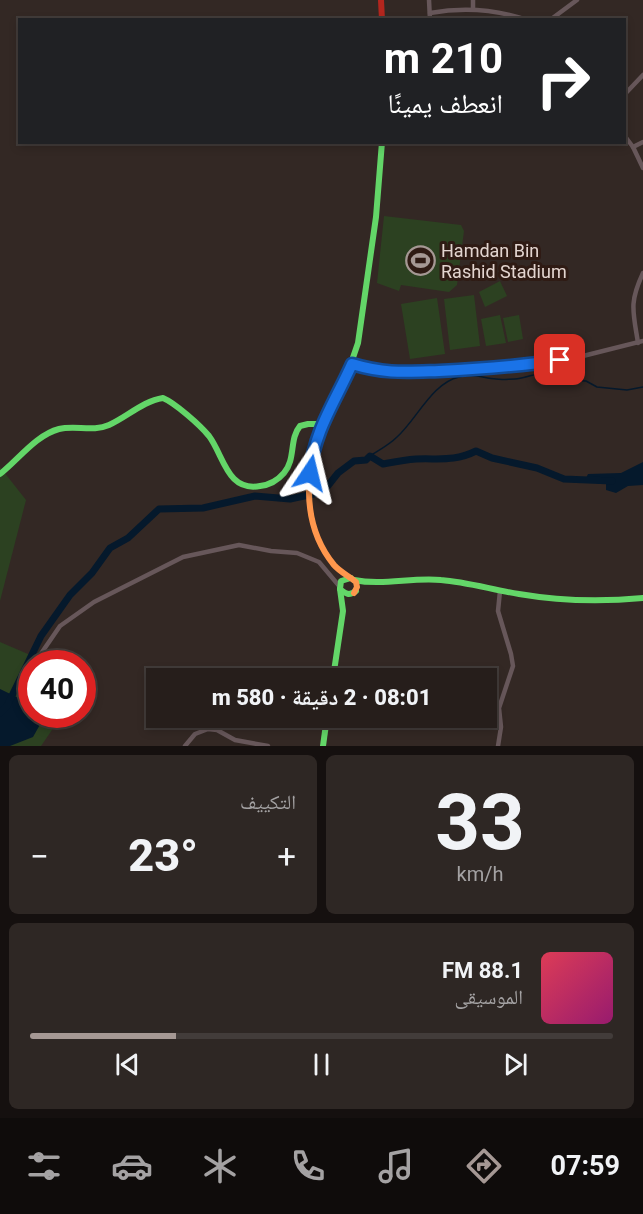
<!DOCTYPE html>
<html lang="ar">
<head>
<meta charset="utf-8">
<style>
	body { margin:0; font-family:Roboto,"Noto Naskh Arabic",sans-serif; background:#2e2724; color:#f1f3f6; direction:rtl; height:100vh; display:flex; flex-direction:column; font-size:22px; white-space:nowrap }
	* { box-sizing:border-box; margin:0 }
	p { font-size:20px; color:#a4a2a3 }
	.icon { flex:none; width:33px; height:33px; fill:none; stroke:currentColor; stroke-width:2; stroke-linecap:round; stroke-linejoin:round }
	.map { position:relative; height:746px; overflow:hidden; direction:ltr }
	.panel { display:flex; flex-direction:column; gap:9px; padding:9px; background:#15100f; flex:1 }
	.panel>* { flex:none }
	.guide { position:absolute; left:18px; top:18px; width:608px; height:126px; border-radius:0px; box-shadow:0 3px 9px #0003,0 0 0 2px #423c3a; direction:rtl; background:#202124; color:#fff; overflow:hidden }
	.speed { position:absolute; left:18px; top:650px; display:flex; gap:12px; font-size:30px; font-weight:700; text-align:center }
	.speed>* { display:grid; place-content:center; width:78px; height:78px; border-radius:50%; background:#261e1b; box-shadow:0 3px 9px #0003,0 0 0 2px #423c3a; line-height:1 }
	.speed .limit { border:9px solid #d22; background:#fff; color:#111 }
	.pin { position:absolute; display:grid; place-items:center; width:51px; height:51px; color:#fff; margin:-26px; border-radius:12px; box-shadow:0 3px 9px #0006 }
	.me { position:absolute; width:66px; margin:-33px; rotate:10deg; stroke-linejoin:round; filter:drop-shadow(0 0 4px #0008) }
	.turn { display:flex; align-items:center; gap:21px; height:126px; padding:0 24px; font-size:27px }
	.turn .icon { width:78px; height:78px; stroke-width:2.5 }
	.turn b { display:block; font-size:42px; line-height:51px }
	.big { font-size:45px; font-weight:800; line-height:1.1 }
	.panel .card { flex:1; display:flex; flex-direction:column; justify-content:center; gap:9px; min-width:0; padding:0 21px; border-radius:9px; background:#2e2724 }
	.panel .dial { align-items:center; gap:0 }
	.dial b { font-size:78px; line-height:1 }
	.song { display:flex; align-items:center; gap:18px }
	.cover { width:72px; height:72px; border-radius:9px; background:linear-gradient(135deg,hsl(350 70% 55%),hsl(320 70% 35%)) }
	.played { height:6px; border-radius:3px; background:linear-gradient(90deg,#a59894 25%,#423c3a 25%) }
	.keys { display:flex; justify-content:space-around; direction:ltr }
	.heat { display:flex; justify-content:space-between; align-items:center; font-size:33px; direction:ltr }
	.panel .tiles { flex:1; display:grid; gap:9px; grid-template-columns:1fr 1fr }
	.card:last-child { grid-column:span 2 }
	.trip { position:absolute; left:146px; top:668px; width:351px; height:60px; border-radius:0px; background:#261e1b; box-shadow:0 3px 9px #0003,0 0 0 2px #423c3a; font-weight:800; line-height:60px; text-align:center; direction:rtl }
	.dock { display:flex; height:96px; justify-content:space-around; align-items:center; background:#0f0c0b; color:#a4a2a3 }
	.dock .icon { width:42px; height:42px }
	.dock .selected { color:#a59894 }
	.dock b { font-size:27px; color:#f1f3f6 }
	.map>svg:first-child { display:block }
	.green { fill:#2c4121 }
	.water { fill:#05192c }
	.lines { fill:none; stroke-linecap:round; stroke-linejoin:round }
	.stream { stroke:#05192c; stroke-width:1.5 }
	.river { stroke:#05192c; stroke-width:7 }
	.street { stroke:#67575a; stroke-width:4.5 }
	.fast { stroke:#63d668; stroke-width:6 }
	.slow { stroke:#ff974d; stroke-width:6 }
	.jam { stroke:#b3261e; stroke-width:6 }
	.route-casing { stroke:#114b97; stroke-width:15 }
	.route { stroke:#1a73e8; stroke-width:10 }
	.labels { text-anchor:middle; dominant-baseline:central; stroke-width:6; stroke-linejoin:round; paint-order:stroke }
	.poi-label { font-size:18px; fill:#e3d5d0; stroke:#2f1b14; text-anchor:start }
</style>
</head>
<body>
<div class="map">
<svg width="643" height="746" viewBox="0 0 643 746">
	<rect width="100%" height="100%" fill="#332824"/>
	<g class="green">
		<path d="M384,216L461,225L464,231L457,285L449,292L401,285L399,291L377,283Z"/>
		<path d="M500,281L507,296L485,307L479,292Z"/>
		<path d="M474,295L480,346L450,350L444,299Z"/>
		<path d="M437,298L445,354L410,359L401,304Z"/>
		<path d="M500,315L506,343L486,346L481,319Z"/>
		<path d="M519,315L523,339L508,342L503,318Z"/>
		<path d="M0,467L26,500L0,601Z"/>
		<path d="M0,642L49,663H32V714H63L41,746H0Z"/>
	</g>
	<g class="water">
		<path d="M643,462V485L628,486L616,493L606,490V484L601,479L594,481L585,480L588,474L621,473Z"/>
		<path d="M0,689L31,704L32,714H46L33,737L10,746H0Z"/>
	</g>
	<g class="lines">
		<path class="stream" d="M370,456C379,450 389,445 397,437C417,419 432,383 459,377C472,373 483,378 496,379C502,380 509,379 515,379C527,379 539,369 550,378L556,376L563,380L586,381L597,387L627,390L643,387"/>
		<path class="river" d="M0,713L7,706L41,636L70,595L92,573L110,548L128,538L159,509L203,508L255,496L290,499L323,492L338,473L354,461L366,460L370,456L383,464C394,462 404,460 416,459C439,458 454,462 476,451L492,458L537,468L564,479L612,481"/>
		<g class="street">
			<path d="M429,0L430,20"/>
			<path d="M473,0V9"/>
			<path d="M430,13C463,7 495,9 527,20"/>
			<path d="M550,20L577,0"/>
			<path d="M624,95L643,75"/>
			<path d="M624,135L633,147L643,168"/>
			<path d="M633,147L643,142"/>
			<path d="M638,343C633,311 629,303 643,273"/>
			<path d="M352,364L384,372L475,369L523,365L579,357L643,341"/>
			<path d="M38,658L60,626L94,602L183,557L239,545L271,551L297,553L319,562L340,587"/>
			<path d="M185,746L195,734L208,729L217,730L235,740L268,746"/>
			<path d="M498,746L501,727L499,708L513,666L511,654L498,611L500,591"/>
		</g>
		<g class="fast">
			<path d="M326,416L348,372L358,343L376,217L382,142"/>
			<path d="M0,474C18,460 36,435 59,429C75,425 93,432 109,425C127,417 143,401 163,398C175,403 200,425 209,436C224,456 227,492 260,486C269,485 278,480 284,473C296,459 289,439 300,426L308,424H323"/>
			<path d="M351,578L341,581L340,589C346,594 349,596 356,591"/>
			<path d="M354,580C383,586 412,577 441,580C467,582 493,590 519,594C560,601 601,602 643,598"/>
			<path d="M333,678L343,611L340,589"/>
			<path d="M323,746L327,717"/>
		</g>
		<path class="slow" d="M326,416C305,464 299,522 334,565C340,572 349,576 356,582L357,587L354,593"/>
		<path class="jam" d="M381,0L382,20"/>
	</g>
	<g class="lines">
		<defs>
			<path id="route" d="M310,473C314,431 335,402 352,364C385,374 406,372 439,371C480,369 520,366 560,360"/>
		</defs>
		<use href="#route" class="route-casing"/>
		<use href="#route" class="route"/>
	</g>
	<defs>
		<symbol id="stadium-ring" viewBox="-11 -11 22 22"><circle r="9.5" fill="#2f1b14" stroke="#a59894" stroke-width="1.5"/><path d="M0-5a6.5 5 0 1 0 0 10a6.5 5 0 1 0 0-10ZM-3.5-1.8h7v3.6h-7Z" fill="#a59894"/></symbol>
	</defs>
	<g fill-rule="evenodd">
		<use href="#stadium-ring" x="404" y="244" width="33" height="33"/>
	</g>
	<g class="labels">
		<g class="poi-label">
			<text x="441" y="250">Hamdan Bin<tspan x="441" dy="21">Rashid Stadium</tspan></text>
		</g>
	</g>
</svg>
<div class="speed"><div class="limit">40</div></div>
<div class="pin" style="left:560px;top:360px;background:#d93025"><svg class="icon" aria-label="arrive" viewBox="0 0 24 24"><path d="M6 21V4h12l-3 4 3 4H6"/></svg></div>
<svg class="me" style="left:310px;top:473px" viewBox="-20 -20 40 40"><path d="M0-17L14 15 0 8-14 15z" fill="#1a73e8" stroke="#fff" stroke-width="4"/></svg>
<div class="trip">08:01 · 2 دقيقة · 580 m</div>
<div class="guide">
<div class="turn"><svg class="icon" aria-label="right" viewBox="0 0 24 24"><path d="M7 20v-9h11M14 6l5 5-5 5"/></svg><div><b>210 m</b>انعطف يمينًا</div></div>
</div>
</div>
<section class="panel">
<div class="tiles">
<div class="card dial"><b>33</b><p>km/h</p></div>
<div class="card"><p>التكييف</p>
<div class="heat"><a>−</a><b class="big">23°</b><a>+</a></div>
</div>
<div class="card">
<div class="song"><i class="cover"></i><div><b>88.1 FM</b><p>الموسيقى</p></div></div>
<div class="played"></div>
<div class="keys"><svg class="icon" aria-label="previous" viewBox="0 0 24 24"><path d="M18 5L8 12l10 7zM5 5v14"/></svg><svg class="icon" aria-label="pause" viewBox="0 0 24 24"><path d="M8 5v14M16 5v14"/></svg><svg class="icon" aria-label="next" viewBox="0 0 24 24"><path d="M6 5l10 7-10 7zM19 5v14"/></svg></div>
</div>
</div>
</section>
<nav class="dock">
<b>07:59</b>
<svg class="icon selected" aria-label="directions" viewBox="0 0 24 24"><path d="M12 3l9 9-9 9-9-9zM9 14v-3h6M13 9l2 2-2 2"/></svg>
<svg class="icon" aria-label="music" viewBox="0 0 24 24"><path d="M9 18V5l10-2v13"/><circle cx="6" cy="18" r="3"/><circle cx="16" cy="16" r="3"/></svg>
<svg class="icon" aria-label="phone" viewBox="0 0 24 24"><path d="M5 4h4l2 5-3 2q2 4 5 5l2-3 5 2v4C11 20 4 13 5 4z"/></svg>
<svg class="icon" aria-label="climate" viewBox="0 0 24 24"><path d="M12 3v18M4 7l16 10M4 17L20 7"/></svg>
<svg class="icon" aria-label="car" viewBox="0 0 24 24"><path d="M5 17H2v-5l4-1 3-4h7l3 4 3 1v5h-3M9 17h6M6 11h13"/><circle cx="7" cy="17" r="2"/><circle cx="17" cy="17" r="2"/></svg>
<svg class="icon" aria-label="filters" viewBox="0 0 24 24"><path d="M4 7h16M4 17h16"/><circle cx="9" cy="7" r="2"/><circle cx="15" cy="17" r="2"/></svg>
</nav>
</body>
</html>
